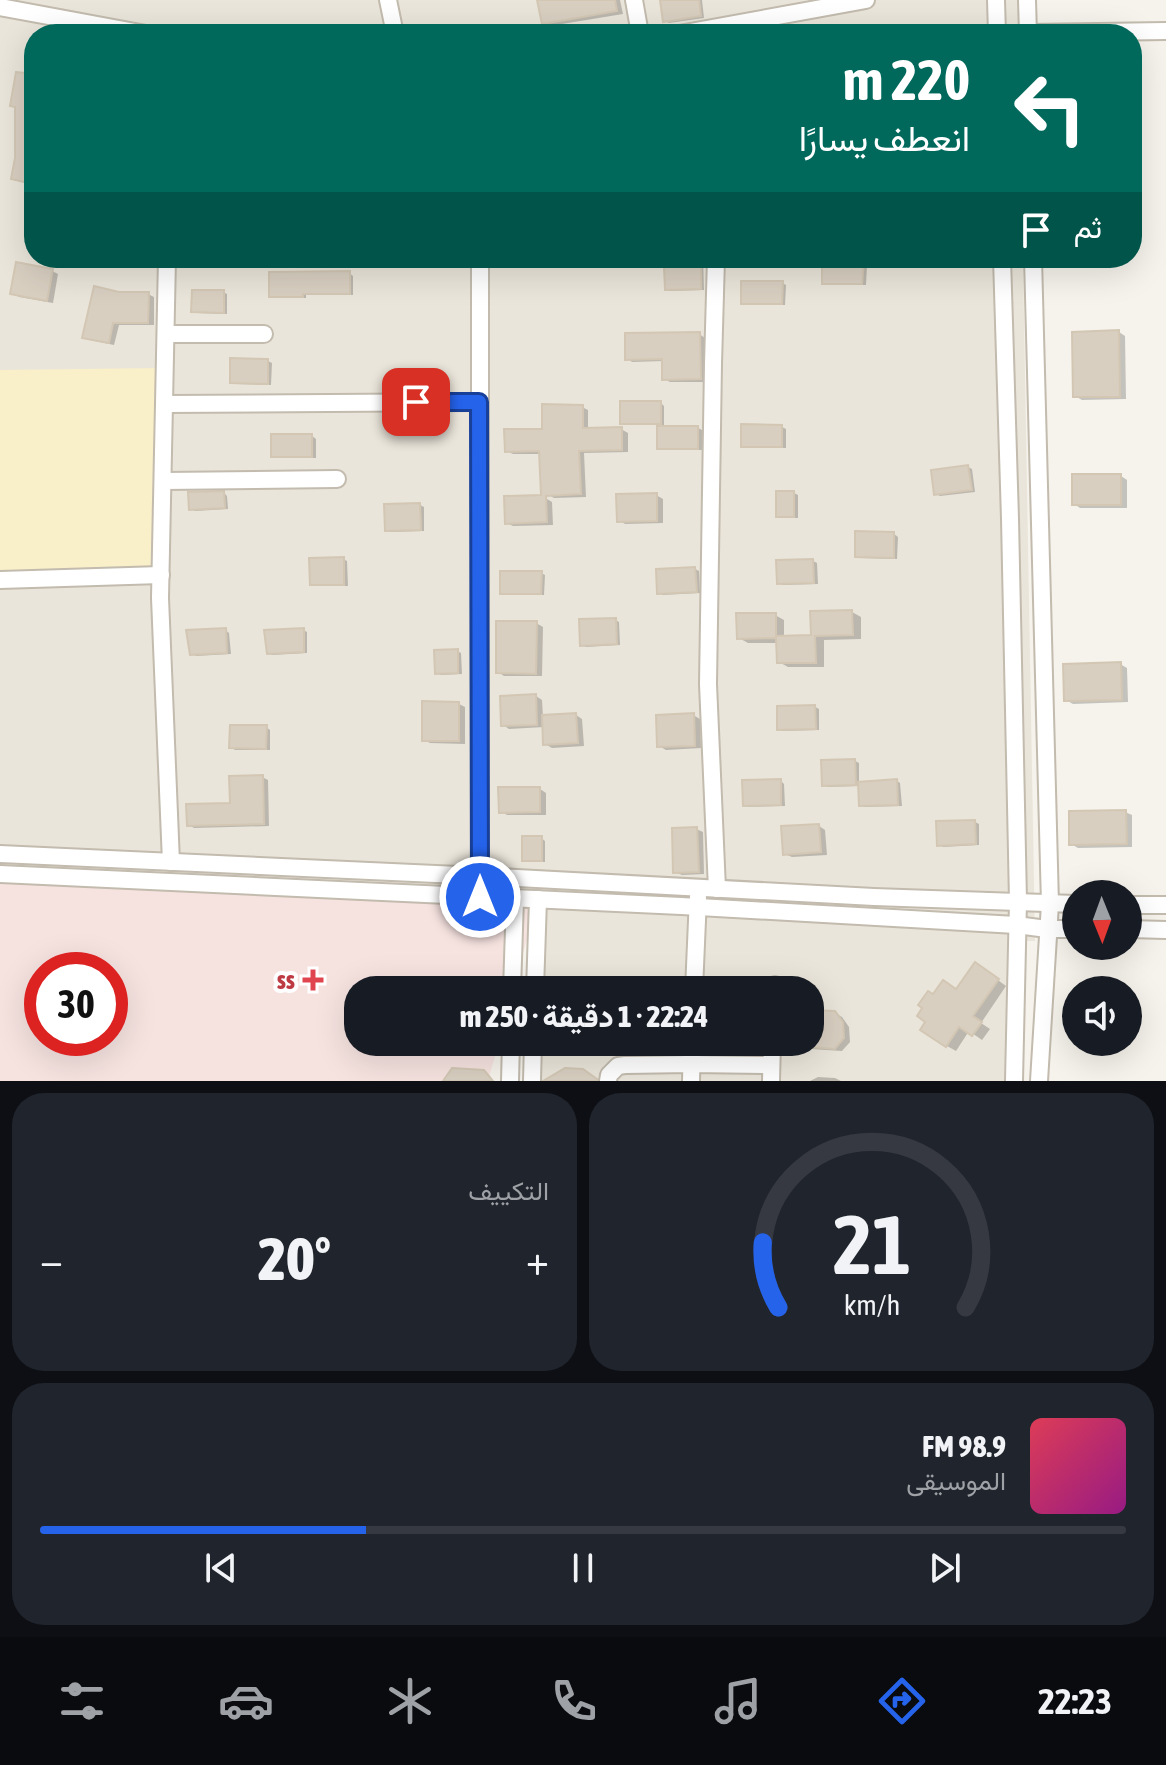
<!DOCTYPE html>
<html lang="ar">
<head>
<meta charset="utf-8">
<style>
	body { margin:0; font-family:"Asap Condensed",Vazirmatn,sans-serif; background:#20242c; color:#f1f3f6; direction:rtl; height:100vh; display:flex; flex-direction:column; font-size:30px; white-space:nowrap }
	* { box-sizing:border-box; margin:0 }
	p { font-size:26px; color:#9ea1a6 }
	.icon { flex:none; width:44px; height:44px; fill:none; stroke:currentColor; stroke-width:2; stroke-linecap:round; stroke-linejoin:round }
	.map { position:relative; height:1081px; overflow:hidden; direction:ltr }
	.side { display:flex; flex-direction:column; gap:12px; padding:12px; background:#0d0f14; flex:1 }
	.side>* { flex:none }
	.banner { position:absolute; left:24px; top:24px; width:1118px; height:244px; border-radius:32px; box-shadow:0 8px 32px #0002; direction:rtl; background:#00695c; color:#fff; overflow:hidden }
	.needle { width:52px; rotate:179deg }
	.tools { position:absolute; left:1062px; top:880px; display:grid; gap:16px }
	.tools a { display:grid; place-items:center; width:80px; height:80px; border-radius:50%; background:#171b24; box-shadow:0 8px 32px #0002; font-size:40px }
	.speed { position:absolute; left:24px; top:952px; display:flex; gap:16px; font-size:40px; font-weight:700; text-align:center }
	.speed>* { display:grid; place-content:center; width:104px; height:104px; border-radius:50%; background:#171b24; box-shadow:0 8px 32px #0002; line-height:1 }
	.speed .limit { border:12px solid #d22; background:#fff; color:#111 }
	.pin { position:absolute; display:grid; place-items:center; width:68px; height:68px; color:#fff; margin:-34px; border-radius:16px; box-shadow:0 4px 12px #0006 }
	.me { position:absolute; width:88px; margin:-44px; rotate:0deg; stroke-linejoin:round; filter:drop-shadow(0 0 6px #0008) }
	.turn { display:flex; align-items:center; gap:28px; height:168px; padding:0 40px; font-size:36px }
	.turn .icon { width:104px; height:104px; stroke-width:2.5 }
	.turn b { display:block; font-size:56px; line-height:68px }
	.then { display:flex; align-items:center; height:76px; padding:0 40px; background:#0003; gap:16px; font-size:30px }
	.big { font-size:60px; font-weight:800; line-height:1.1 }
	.side .tile { flex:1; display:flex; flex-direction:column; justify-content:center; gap:12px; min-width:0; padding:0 28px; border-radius:32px; background:#20242c }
	.side .dial { align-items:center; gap:0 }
	.dial svg { height:208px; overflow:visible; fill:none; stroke:#363941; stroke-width:7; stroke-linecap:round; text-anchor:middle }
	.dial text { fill:#f1f3f6; stroke:none }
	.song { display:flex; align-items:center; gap:24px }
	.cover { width:96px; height:96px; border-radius:12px; background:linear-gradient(135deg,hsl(350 70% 55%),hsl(310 70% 35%)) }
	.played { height:8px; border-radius:4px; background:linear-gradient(90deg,#2563eb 30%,#363941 30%) }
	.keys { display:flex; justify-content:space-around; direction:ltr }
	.heat { display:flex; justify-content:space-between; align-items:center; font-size:44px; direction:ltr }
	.side .tiles { flex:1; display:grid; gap:12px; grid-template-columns:1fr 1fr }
	.tile:last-child { grid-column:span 2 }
	.trip { position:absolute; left:344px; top:976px; width:480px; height:80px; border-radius:32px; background:#171b24; box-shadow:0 8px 32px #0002; font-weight:800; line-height:80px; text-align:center; direction:rtl }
	.menu { display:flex; height:128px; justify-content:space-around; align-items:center; background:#090b0e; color:#9ea1a6 }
	.menu .icon { width:56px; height:56px }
	.menu .on { color:#2563eb }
	.menu b { font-size:36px; color:#f1f3f6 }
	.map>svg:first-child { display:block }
	.residential { fill:#eae5da }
	.medical { fill:#f6e3e0; fill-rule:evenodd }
	.sand { fill:#f9efc9 }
	.shadow { fill:#0003 }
	.building { fill:#d8cfc1; stroke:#d3c7b4; stroke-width:2 }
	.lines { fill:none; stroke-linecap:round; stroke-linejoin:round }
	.street-casing { stroke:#c2bbae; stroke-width:20 }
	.street { stroke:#fff; stroke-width:16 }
	.route-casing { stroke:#184099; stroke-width:20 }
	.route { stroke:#2563eb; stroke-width:14 }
	.health-dot { fill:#e0444e; stroke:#fff; stroke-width:3 }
	.labels { text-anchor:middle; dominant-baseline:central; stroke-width:8; stroke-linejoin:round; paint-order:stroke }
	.health-label { font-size:26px; font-weight:bold; fill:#be3a42; stroke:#fff; text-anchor:end }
</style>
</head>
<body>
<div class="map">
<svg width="1166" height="1081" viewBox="0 0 1166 1081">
	<rect width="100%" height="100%" fill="#f6f3ec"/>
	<path class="residential" d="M0,0H1018L1019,34H34V258H1023L1035,941H1014L1011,1081H535L536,1042H810V990H538L540,940L426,939L0,900Z"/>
	<path class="medical" d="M0,865L538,899L513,990H358V1042H499L488,1081H0ZM42,970H110V1038H42Z"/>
	<path class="sand" d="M161,368L160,574L0,580V370Z"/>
	<g class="shadow">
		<path d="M539,0H620L623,14L550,26L543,23Z"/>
		<path d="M668,0H702L704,18L669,23L665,21Z"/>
		<path d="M503,30L509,34H480Z"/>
		<path d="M34,76V172L32,184L20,182L13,178Z"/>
		<path d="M666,258H703L704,290L670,291L667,288Z"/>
		<path d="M863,263L867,265L866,285H828L824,283Z"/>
		<path d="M52,271L58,274L53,303L19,297L13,293Z"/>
		<path d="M349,273L353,276V295H306V298H275L271,296Z"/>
		<path d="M782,283L786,285L785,305H747L743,303Z"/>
		<path d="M223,292L227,294V314L197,313L193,311Z"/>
		<path d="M119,294H148L154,297V325H119L114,345L90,340L85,337Z"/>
		<path d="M1119,332L1125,336L1126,399L1082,400L1075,396Z"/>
		<path d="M699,334L705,338L706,382H670L664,379V361L632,362L627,358Z"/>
		<path d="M268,361L272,363L271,385L236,384L232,382Z"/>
		<path d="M661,403L664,406V428H698L702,430V450H663L659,447V425H626L622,422Z"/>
		<path d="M582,407L588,410V430L621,429L628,433V452L584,453L586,497L554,498L547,494V499L552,502L553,525L513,526L507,523L543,497L541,454H513L506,451Z"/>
		<path d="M782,427L786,429V448H747L743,446Z"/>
		<path d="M312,436L316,439V458H277L273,456Z"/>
		<path d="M968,467L972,469L975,492L940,496L936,494Z"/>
		<path d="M1121,476L1127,480V508H1080L1074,504Z"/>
		<path d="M224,493L227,496L228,509L195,511L191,509Z"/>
		<path d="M794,493L798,495V518H782L778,516Z"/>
		<path d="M656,495L663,499V523L625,524L619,520Z"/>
		<path d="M420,505L424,507V531L391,532L387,530Z"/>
		<path d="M894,534L898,537L897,559L860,558L857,556Z"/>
		<path d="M343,559L347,561L348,586H316L312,584Z"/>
		<path d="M813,561L817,563L818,584L783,585L779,583Z"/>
		<path d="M695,569L699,571L700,593L663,595L659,593Z"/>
		<path d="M541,573L545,575L544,595H506L502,592Z"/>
		<path d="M852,612L861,617V639L824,640V667H788L779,662L778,643H748L739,638L775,615L784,620V638L813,637Z"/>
		<path d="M615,620L619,622L620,645L586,647L582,645Z"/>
		<path d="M536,623L543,627L542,676H504L498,672Z"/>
		<path d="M225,630L229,633L231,654L196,656L192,653Z"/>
		<path d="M303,630L307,632V653L272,655L269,653Z"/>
		<path d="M457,651L461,653L462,674L441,675L437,672Z"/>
		<path d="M1120,664L1127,668L1128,702L1073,704L1066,700Z"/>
		<path d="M536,696L542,700L543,717L576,715L582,719L584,746L552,748L545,744L544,727L509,729L503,725Z"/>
		<path d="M459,704L465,707V744L430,743L424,740Z"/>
		<path d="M815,707L819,709V730L783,731L779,729Z"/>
		<path d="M693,715L700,719L701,748L666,750L659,746Z"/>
		<path d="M266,727L270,730V750H235L231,747Z"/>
		<path d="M855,761L859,763V783L897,781L900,783L902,806L865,807L861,805L860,786L828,787L824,785Z"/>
		<path d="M262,777L268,780L269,826L194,828L189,825L232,805Z"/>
		<path d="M781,781L784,784L785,806L748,807L745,804Z"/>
		<path d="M540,789L546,793V815H507L501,811Z"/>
		<path d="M1125,812L1132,815V847L1078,848L1071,844Z"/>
		<path d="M975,822L979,824V845L943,847L939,844Z"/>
		<path d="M819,826L825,830L827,855L792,857L785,854Z"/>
		<path d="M696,829L703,832L704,874L682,875L675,872Z"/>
		<path d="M541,838L545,841V862H528L524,859Z"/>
		<path d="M984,970L1006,986L981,1023L990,1029L982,1040L969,1031L956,1051L947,1046L933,996L957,991Z"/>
		<path d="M814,1001L819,1004V1013H834L842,1017L849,1027L850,1042L842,1051L811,1049L802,1042H810V1005Z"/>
		<path d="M452,1042H496L491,1049L460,1048Z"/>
		<path d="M568,1042H602L600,1045Z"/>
		<path d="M646,1042H683L680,1046L649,1044Z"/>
		<path d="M724,1042H768L763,1049L732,1048Z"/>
		<path d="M818,1077L835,1078L841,1081H810Z"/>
	</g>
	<g class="building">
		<path d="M537,0H615L617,11L542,24Z"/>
		<path d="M660,0H699L701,16L663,22Z"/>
		<path d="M16,72L34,74V155H31L25,182L11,179L15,158V107L10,106Z"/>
		<path d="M864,261L862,284H822V262Z"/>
		<path d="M16,262L53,269L47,301L10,294Z"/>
		<path d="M664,267H701V289L665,290Z"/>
		<path d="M350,271V294H303V297H269V272Z"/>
		<path d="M741,281H783L782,304H741Z"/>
		<path d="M94,286L119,292H149L148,323H113L109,343L82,338Z"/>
		<path d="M192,290H224V313L191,312Z"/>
		<path d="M1119,330L1120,397H1073L1072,332Z"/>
		<path d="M700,332L701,379L662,380V359L625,360V333Z"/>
		<path d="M230,358L268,359V384L230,383Z"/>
		<rect x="620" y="401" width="41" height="23"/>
		<path d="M542,404L583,405V428L622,427V450L579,451L581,494L546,496L547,522L505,524L504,496L541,495L539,451L505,452L504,429H542Z"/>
		<path d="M741,424L782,425V447H741Z"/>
		<rect x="657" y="426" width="41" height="23"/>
		<rect x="271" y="434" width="41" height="23"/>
		<path d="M968,465L972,490L934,495L931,470Z"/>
		<rect x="1072" y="474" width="49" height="31"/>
		<path d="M224,491L225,508L189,510L188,492Z"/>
		<rect x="776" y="491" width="18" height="26"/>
		<path d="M657,493V521L617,522L616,494Z"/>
		<path d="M420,503L421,530L385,531L384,504Z"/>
		<path d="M855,531L894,532V558L855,557Z"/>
		<path d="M344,557V585H310L309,558Z"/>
		<path d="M813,559L814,583L777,584L776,560Z"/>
		<path d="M695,567L697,592L657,594L656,569Z"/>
		<path d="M500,571H542L541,594H500Z"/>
		<path d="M852,610L853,635L815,636L816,663H777L776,638L737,639L736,613H776V636L811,635L810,611Z"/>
		<path d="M616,618L617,644L580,646L579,619Z"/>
		<path d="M496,621H537L536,674L496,673Z"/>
		<path d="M226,628L227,653L190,655L186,630Z"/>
		<path d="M304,628V652L267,654L264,630Z"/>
		<path d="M458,649V673L435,674L434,650Z"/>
		<path d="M1121,662L1122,700L1064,701L1063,664Z"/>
		<path d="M536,694L537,725L501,726L500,696Z"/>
		<path d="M422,701L459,702V741H422Z"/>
		<path d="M815,705L816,729L777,730V706Z"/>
		<path d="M576,713L578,743L543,745L542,715Z"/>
		<path d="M694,713L695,746L657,747L656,715Z"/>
		<path d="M230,725H267L266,749L229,748Z"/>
		<path d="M855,759L856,785L822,786L821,760Z"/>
		<path d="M263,775L264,824L187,826L186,804L230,803L229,776Z"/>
		<path d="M781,779V805L743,806L742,780Z"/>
		<path d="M897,779L898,805L859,806L858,782Z"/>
		<path d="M498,787H540V812L499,813Z"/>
		<path d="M1126,810L1127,844L1069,845V811Z"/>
		<path d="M975,820L976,844L937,846L936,821Z"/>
		<path d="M819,824L821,852L783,855L781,826Z"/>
		<path d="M697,827L699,872L673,873L672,828Z"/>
		<rect x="522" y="836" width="20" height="25"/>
		<path d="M975,962L999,979L973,1016L982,1022L972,1036L959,1027L946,1047L920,1030L925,1022L917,1016L922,1008L918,1005L928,991L933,994L943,980L956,989Z"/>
		<path d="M810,1010L835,1011L843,1022L844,1038L835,1049L810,1047Z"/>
		<path d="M452,1068L484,1070L493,1081H443Z"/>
		<path d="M565,1068L583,1069L597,1079V1081H543Z"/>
	</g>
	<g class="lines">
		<defs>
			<g id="street">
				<path d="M388,0L395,34"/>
				<path d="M634,0L640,34"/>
				<path d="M996,0L997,34"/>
				<path d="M1027,0L1028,34"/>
				<path d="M0,7L146,34"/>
				<path d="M1028,33L1166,31"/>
				<path d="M679,34L866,0"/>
				<path d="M167,258L160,598L171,862"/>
				<path d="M480,258V883"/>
				<path d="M716,258L713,364L708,684L717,889"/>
				<path d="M1002,258L1010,519L1018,901L1014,1081"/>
				<path d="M1033,258L1050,904L1039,1081"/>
				<path d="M166,334H264"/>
				<path d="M165,404L479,402"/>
				<path d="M164,481L337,479"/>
				<path d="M0,580L161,575"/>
				<path d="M0,854L480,876L874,897L1076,904"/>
				<path d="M0,874L681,906L1016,925L1047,929H1076"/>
				<path d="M1128,905H1166"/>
				<path d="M1128,929L1166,930"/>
				<path d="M512,990L515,898"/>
				<path d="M535,990L538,899"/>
				<path d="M694,990L698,897"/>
				<path d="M775,990V985"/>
				<path d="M510,1081L511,1042"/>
				<path d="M532,1081L533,1042"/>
				<path d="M608,1081L609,1075L618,1066L625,1065L691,1064L771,1065"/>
				<path d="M691,1081L692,1042"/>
				<path d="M771,1081L772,1042"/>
			</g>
		</defs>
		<use href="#street" class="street-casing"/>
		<use href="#street" class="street"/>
	</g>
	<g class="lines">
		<defs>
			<path id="route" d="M416,402H479L480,897"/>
		</defs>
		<use href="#route" class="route-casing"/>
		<use href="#route" class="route"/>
	</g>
	<path class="health-dot" d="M309 968h8v8h8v8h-8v8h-8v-8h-8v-8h8z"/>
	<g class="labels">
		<g class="health-label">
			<text x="295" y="980">ss</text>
		</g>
	</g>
</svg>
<div class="tools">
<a><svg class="needle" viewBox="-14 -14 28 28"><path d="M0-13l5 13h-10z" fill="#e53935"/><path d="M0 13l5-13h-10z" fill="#9ea1a6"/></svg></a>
<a><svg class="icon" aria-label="sound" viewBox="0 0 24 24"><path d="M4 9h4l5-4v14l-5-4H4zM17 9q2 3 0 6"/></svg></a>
</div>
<div class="speed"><div class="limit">30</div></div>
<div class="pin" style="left:416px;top:402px;background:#d93025"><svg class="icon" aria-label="arrive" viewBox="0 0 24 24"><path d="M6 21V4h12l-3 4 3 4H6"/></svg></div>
<svg class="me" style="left:480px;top:897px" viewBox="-20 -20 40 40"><circle r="17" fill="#2563eb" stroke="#fff" stroke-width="3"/><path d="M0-11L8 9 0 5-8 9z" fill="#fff"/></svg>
<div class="trip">22:24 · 1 دقيقة · 250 m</div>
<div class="banner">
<div class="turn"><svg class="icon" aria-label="left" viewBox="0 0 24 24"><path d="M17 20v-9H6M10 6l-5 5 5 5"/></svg><div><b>220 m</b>انعطف يسارًا</div></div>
<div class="then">ثم<svg class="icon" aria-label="arrive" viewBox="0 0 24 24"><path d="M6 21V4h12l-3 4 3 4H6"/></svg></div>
</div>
</div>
<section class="side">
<div class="tiles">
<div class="tile dial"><svg viewBox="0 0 100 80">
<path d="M14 69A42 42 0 1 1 86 69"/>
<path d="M14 69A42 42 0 0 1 8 44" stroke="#2563eb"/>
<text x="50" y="56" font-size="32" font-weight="700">21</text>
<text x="50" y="72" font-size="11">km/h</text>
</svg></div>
<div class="tile"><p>التكييف</p>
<div class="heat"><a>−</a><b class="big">20°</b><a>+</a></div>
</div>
<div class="tile">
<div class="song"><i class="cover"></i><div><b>98.9 FM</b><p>الموسيقى</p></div></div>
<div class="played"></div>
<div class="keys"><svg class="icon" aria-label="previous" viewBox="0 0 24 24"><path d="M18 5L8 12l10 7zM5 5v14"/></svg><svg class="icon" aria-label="pause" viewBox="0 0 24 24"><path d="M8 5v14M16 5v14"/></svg><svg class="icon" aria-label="next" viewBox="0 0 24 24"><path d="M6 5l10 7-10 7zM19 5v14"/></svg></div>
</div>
</div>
</section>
<nav class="menu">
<b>22:23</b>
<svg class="icon on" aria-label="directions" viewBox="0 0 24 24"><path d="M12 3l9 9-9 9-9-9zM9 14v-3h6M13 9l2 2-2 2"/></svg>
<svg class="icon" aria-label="music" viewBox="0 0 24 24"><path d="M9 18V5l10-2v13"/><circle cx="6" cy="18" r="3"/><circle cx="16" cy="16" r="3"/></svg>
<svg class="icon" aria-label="phone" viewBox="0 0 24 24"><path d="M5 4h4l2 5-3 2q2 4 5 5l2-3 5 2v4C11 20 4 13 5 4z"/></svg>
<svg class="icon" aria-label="climate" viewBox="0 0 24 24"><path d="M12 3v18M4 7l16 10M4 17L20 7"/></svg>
<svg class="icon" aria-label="car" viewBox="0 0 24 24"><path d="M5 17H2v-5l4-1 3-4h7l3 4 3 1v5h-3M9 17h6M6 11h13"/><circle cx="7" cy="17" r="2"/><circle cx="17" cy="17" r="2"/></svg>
<svg class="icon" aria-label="filters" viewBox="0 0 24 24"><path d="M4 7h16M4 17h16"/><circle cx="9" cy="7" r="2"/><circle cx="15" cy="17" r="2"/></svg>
</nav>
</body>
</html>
